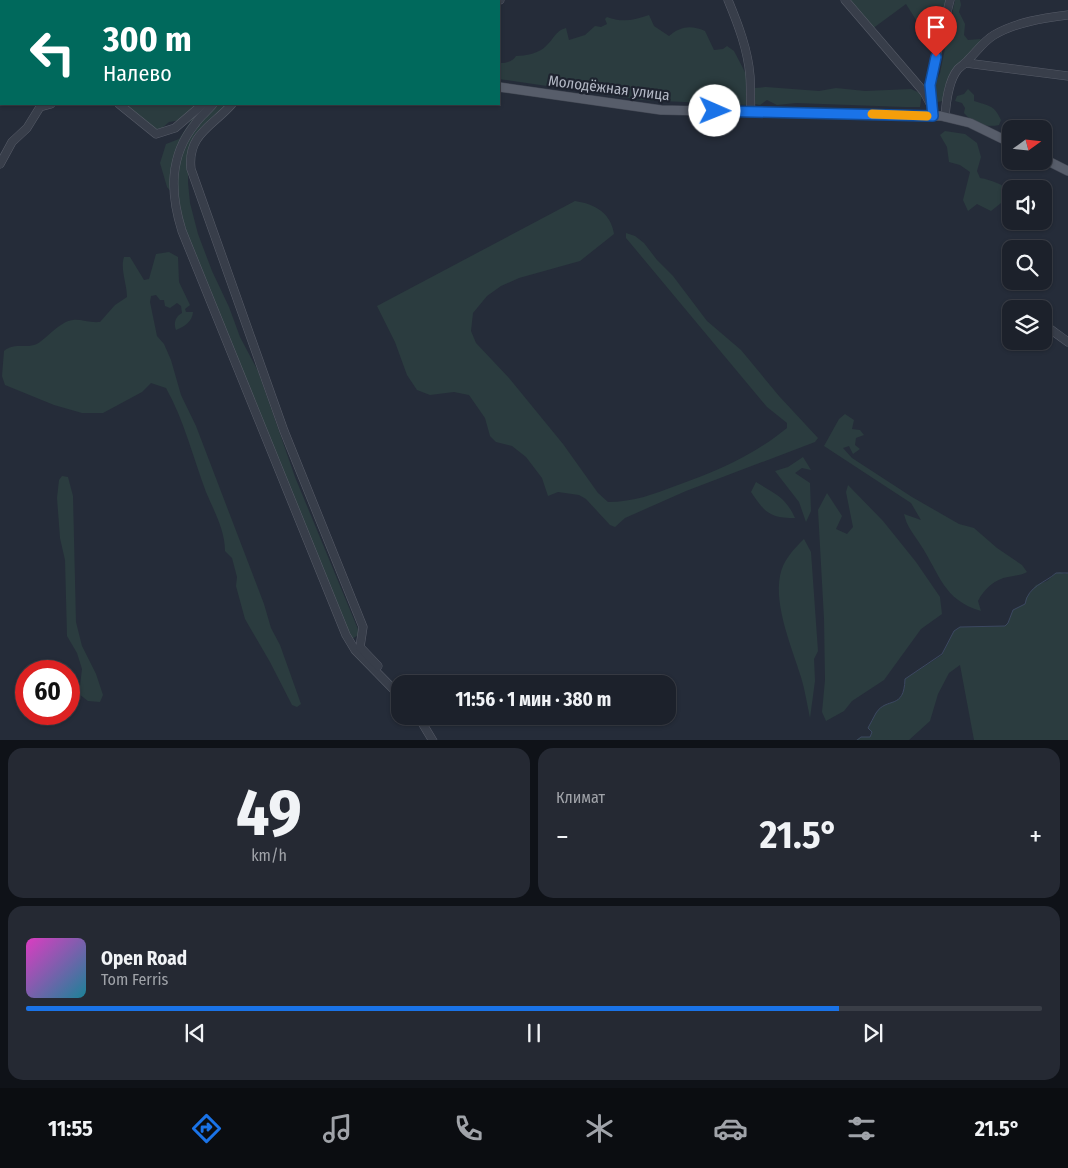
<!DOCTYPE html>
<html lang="ru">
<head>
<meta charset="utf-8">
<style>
	body { margin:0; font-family:"Fira Sans Condensed",sans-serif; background:#252933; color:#f1f3f6; height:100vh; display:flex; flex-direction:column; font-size:19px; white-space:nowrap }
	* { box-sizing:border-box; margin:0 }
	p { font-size:16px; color:#a0a3a9 }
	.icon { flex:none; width:28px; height:28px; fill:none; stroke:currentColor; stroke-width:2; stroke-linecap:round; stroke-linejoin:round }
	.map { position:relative; height:740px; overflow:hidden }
	.side { display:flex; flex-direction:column; gap:8px; padding:8px; background:#0f1218; flex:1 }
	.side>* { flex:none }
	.banner { position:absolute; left:0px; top:0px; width:500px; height:105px; box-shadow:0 1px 4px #0004,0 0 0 1px #3a3e47; background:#00695c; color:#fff; overflow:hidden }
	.needle { width:32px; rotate:75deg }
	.tools { position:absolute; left:1002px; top:120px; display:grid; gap:10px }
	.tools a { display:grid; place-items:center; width:50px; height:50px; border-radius:10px; background:#1c212b; box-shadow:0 1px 4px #0004,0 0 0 1px #3a3e47; font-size:25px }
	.speed { position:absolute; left:15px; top:660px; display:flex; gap:10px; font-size:25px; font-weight:700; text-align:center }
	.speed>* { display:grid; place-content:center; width:65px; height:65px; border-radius:50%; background:#1c212b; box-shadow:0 1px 4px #0004,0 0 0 1px #3a3e47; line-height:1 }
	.speed .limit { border:8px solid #d22; background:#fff; color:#111 }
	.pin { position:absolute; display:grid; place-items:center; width:42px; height:42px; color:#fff; margin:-51px -21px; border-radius:50% 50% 50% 0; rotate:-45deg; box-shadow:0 0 5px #0007 }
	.pin .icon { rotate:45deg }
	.me { position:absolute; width:55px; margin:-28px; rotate:91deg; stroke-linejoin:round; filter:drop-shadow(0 0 4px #0008) }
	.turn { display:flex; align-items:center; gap:18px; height:105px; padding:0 20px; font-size:22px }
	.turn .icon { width:65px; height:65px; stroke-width:2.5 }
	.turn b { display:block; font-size:35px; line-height:42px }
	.big { font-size:38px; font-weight:700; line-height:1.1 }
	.side .widget { flex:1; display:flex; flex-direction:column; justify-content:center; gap:8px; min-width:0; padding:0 18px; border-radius:15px; background:#252933 }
	.side .dial { align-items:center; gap:0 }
	.dial b { font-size:65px; line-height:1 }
	.song { display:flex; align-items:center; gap:15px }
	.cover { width:60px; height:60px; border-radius:8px; background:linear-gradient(135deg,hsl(310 70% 55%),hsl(190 70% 35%)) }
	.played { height:5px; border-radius:2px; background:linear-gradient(90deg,#1a73e8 80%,#3a3e47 80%) }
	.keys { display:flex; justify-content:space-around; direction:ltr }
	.heat { display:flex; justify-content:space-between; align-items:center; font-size:28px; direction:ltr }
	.side .tiles { flex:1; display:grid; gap:8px; grid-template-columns:1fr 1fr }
	.widget:last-child { grid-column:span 2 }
	.trip { position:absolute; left:391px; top:675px; width:285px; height:50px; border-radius:15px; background:#1c212b; box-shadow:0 1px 4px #0004,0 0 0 1px #3a3e47; font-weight:700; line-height:50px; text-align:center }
	.menu { display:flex; height:80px; justify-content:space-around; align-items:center; background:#0b0d11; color:#a0a3a9 }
	.menu .icon { width:35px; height:35px }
	.menu .current { color:#1a73e8 }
	.menu b { font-size:22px; color:#f1f3f6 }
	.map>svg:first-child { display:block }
	.green { fill:#2b3c3f }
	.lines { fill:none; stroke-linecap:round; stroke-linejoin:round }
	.stream { stroke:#3c4861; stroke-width:1 }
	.minor-casing { stroke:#575c68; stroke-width:9 }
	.major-casing { stroke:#424753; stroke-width:10 }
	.minor { stroke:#383e4a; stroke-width:8 }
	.major { stroke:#575d6a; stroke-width:9 }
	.route-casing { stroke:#114b97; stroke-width:12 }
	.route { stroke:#1a73e8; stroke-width:9 }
	.slow { stroke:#f59e0b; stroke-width:9 }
	.labels { text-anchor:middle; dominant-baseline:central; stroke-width:4.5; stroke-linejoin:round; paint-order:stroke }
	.street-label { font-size:15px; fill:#b4b9c6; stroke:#1e232f }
</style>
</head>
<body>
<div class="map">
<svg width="1068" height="741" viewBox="0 0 1068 741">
	<rect width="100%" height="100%" fill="#252c39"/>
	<g class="green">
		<path d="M849,0H948L933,47L906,4L872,29Z"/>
		<path d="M955,0H960L961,5L959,12L965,24L964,35L968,40L981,39L976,48L954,70L943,101L937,102C932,92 935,83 940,73Z"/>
		<path d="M649,15L654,26L669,36C681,26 691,25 705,31L714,50L723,49L727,46L734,51L747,76V105L642,100L499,79V57L501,59L500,63C507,63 513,61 516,56C525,56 540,53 546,46C554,39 555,31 566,28L569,40L585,35L595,26L601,27L607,24L605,19L607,17C622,23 635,20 649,15Z"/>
		<path d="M766,87L819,91L836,88L865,91L911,89L922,94L920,107H905L796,103L777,105L767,100L760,105L755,104L753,95L755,88Z"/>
		<path d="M968,89L974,95V101C988,106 994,104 1001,120L999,125C986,128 972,123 964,113L965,108L962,103L955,101L957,96L964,94Z"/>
		<path d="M126,104H201L181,120L169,122L162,128L154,130L128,108Z"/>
		<path d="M207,104H226L199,139L188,163V183L190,203L198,234L212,271L229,307L240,337L258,371L295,477L360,634L352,639L343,624L191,247L176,198L167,187L160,163L166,144L179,139L192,119Z"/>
		<path d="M945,131L965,134L977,143L981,157L977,171L980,178C992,180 1001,184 1011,191V200L1001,203L991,211L977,204L968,211L963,200L970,172L960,165L949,162L947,147L940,135Z"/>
		<path d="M575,201C595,204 611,213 614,234L580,261L519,278L501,286L487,296L473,313L471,331L476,343L509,378L563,444L598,493L608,502C634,502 654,494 678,485C718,471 754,455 787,428V423L767,407L626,238V233L635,236L644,243L657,260L673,276L707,321L741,350L779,396L818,438L815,442L686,491L625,518L615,527L610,525L586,499L579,495L558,492L548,496L542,478L526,457L512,446L496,442L490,436L485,418L469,395L454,392L430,395L417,390L407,375L395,342L377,306Z"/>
		<path d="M169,252L178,257L179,282L190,305L185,309L186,312H193C192,322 185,326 176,330C173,323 176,316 182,313L181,306L177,303L170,308L165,306L164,300H160L156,295L151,296L150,302L157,336L164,344L171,360L181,395L196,426L264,604L271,628L280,645L301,704L297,707L292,705L270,662L245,619L236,586L237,577L232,558L225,551C225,530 214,511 206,492C193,457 184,420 166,388L151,383L142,392L103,413H82L54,405L5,385L2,376L4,351C14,343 24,348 34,345C42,344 59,321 73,320C80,319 90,323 100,322L115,305L127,297C127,284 120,269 124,257H130L144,280L149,279L156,254Z"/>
		<path d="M845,414L854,420L852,429L860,430L864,435L856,438L855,445L860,449L853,454L849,446L843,448L852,458L912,497L959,524L974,528L997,548L1022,565L1027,572C1020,576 1016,575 1008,577C995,579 984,589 978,601L981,611C943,600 940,574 920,544C913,533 907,527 904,514L921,520L911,503L824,446L839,419Z"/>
		<path d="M803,457L811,470L802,468L795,473L810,483L811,511L806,522L799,502L775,471L788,467Z"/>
		<path d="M62,476L68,477L73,496L76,622L82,646L96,674L103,695L100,702L88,701L79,694L82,669L77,653L67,636L65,560L60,538L57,498L59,480Z"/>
		<path d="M756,482C775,494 785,496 795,518C770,518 765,513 751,492Z"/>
		<path d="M848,485L883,521L916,562L940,597L942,614L921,629L884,680L852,701L844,711L826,721L822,712L825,680L824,619L818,510L827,493L842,516L836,529L847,534L853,527L846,492Z"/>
		<path d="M804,539L811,552L818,651L814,659L815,681L810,718C807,704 805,690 801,677C792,648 774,606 780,576C783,560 793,550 804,539Z"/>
		<path d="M1060,572L1064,574L1068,573V740H974L960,665L949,673L938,694L930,721L909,740H856L861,737H870L872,732L868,728C871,723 873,718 876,713C887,696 904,711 905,679L942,655L954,631L960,627L1005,626L1008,623L1013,610L1025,604L1026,598L1036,585L1047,581L1056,573Z"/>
	</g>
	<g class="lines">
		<g class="stream">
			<path d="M579,741H599"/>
			<path d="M856,741L861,737H870L872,732L868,728C871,723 873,718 876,713C887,696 904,711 905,679L942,654L954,631L960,627L1005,626L1008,623L1013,610L1025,604C1028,586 1045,583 1056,573H1068"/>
		</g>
		<defs>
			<g id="minor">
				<path d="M728,0C738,24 748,50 750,76C751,88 750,100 751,112"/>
				<path d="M845,0L924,92L932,107"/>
				<path d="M424,1L439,0"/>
				<path d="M492,1L500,0"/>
				<path d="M966,63L1068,76"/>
				<path d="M931,99L929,85L950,0"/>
				<path d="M119,104L156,134L175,128L203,104"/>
				<path d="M213,104C208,111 200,116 195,124C169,156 170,193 182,231L346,635L355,650L400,696"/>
				<path d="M232,104C213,126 187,134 191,169L284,431L363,627L360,647L378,666"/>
				<path d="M945,117C946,103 948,81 958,69C961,66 966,63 969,59C977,51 984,41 994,35C1016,22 1044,18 1068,15"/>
				<path d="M0,164L12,142L27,128L40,107L51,104"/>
				<path d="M1050,329L1068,342"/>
				<path d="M418,716L433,741"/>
			</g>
			<g id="major">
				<path d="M181,0L185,1"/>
				<path d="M499,87L661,110L941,116L970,123L1011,143"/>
				<path d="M1044,159L1068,171"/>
			</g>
		</defs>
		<use href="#minor" class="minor-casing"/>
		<use href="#major" class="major-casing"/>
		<use href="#minor" class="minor"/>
		<use href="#major" class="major"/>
	</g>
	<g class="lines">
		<defs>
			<path id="route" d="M715,111L933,116L930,85L936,57"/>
		</defs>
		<use href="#route" class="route-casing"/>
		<use href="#route" class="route"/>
		<path class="slow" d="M872,114L927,116"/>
	</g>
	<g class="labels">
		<g class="street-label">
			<text transform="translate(609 88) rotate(7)">Молодёжная улица</text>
		</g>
	</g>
</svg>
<div class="tools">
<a><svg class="needle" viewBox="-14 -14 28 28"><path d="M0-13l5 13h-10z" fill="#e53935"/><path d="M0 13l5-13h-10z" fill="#a0a3a9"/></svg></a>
<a><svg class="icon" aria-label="sound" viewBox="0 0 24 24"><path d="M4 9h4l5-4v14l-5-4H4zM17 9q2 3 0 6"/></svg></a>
<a><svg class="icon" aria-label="search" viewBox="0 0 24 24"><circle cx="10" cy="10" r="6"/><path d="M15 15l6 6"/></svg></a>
<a><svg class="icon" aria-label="layers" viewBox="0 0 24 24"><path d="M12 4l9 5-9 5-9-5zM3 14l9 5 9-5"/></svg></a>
</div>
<div class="speed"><div class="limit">60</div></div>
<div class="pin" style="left:936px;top:57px;background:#d93025"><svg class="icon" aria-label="arrive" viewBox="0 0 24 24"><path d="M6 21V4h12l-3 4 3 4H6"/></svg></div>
<svg class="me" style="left:715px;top:111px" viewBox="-20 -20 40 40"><circle r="19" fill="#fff"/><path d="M0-13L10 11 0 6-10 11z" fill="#1a73e8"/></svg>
<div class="trip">11:56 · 1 мин · 380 m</div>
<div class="banner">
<div class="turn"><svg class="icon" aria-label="left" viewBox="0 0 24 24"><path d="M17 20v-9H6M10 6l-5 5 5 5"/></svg><div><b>300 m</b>Налево</div></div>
</div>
</div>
<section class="side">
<div class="tiles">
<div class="widget dial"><b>49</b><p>km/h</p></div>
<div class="widget"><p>Климат</p>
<div class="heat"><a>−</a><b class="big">21.5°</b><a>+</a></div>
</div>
<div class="widget">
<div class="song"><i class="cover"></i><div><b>Open Road</b><p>Tom Ferris</p></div></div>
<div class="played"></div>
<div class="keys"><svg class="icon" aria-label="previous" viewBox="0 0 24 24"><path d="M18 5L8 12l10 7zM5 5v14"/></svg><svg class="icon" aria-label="pause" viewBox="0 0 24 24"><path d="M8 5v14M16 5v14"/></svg><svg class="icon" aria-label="next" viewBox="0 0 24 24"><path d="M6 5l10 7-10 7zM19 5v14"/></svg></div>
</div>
</div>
</section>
<nav class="menu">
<b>11:55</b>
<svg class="icon current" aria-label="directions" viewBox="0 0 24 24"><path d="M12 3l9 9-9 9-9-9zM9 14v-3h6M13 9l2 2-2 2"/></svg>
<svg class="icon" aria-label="music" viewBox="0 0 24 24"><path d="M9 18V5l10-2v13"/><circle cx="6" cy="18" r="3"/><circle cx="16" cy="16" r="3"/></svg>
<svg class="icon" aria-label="phone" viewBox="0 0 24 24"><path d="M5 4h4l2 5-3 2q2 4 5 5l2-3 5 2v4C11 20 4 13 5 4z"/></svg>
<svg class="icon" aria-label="climate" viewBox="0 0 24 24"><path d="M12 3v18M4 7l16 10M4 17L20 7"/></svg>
<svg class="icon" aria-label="car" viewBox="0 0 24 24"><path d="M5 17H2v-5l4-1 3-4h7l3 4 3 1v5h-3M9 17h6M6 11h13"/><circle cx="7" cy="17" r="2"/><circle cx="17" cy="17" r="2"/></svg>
<svg class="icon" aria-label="filters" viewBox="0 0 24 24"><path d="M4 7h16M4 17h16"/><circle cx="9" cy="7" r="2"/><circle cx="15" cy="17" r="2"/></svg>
<b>21.5°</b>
</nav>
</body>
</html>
